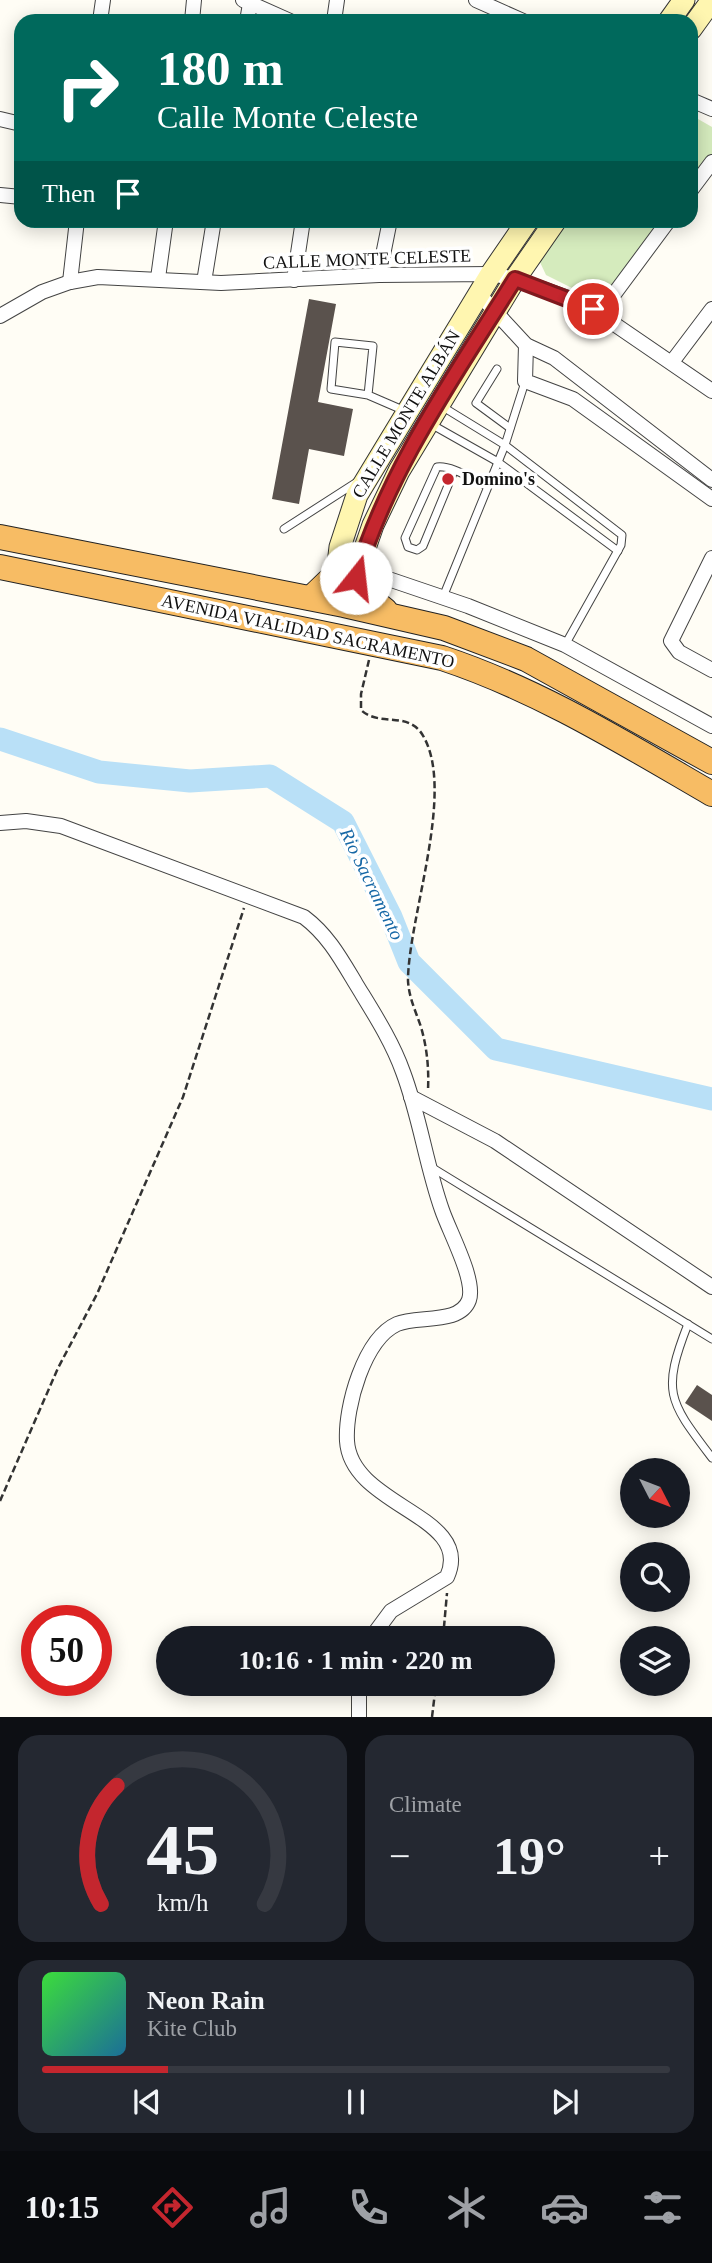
<!DOCTYPE html>
<html lang="en">
<head>
<meta charset="utf-8">
<style>
	body { margin:0; font-family:Georgia,serif; background:#242831; color:#f1f3f6; height:100vh; display:flex; flex-direction:column; font-size:26px; white-space:nowrap }
	* { box-sizing:border-box; margin:0 }
	p { font-size:23px; color:#9ea1a6 }
	.icon { flex:none; width:38px; height:38px; fill:none; stroke:currentColor; stroke-width:2; stroke-linecap:round; stroke-linejoin:round }
	.map { position:relative; height:1717px; overflow:hidden }
	.details { display:flex; flex-direction:column; gap:18px; padding:18px; background:#0d0f14; flex:1 }
	.details>* { flex:none }
	.guide { position:absolute; left:14px; top:14px; width:684px; height:214px; border-radius:21px; box-shadow:0 4px 18px #0003; background:#00695c; color:#fff; overflow:hidden }
	.needle { width:46px; rotate:132deg }
	.fabs { position:absolute; left:620px; top:1458px; display:grid; gap:14px }
	.fabs a { display:grid; place-items:center; width:70px; height:70px; border-radius:50%; background:#171b24; box-shadow:0 4px 18px #0003; font-size:35px }
	.speed { position:absolute; left:21px; top:1605px; display:flex; gap:14px; font-size:35px; font-weight:700; text-align:center }
	.speed>* { display:grid; place-content:center; width:91px; height:91px; border-radius:50%; background:#171b24; box-shadow:0 4px 18px #0003; line-height:1 }
	.speed .limit { border:10px solid #d22; background:#fff; color:#111 }
	.pin { position:absolute; display:grid; place-items:center; width:60px; height:60px; color:#fff; margin:-30px; border:4px solid #fff; border-radius:50%; box-shadow:0 2px 7px #0007 }
	.me { position:absolute; width:77px; margin:-38px; rotate:16deg; stroke-linejoin:round; filter:drop-shadow(0 0 5px #0008) }
	.turn { display:flex; align-items:center; gap:24px; height:147px; padding:0 28px; font-size:32px }
	.turn .icon { width:91px; height:91px; stroke-width:2.5 }
	.turn b { display:block; font-size:49px; line-height:60px }
	.then { display:flex; align-items:center; height:66px; padding:0 28px; background:#0003; gap:14px; font-size:26px }
	.big { font-size:52px; font-weight:700; line-height:1.1 }
	.details .card { flex:1; display:flex; flex-direction:column; justify-content:center; gap:10px; min-width:0; padding:0 24px; border-radius:21px; background:#242831 }
	.details .dial { align-items:center; gap:0 }
	.dial svg { height:182px; overflow:visible; fill:none; stroke:#363941; stroke-width:7; stroke-linecap:round; text-anchor:middle }
	.dial text { fill:#f1f3f6; stroke:none }
	.song { display:flex; align-items:center; gap:21px }
	.cover { width:84px; height:84px; border-radius:10px; background:linear-gradient(135deg,hsl(120 70% 55%),hsl(200 70% 35%)) }
	.played { height:7px; border-radius:4px; background:linear-gradient(90deg,#c4262e 20%,#363941 20%) }
	.keys { display:flex; justify-content:space-around; direction:ltr }
	.heat { display:flex; justify-content:space-between; align-items:center; font-size:38px; direction:ltr }
	.details .tiles { flex:1; display:grid; gap:18px; grid-template-columns:1fr 1fr }
	.card:last-child { grid-column:span 2 }
	.trip { position:absolute; left:156px; top:1626px; width:399px; height:70px; border-radius:35px; background:#171b24; box-shadow:0 4px 18px #0003; font-weight:700; line-height:70px; text-align:center }
	.tabs { display:flex; height:112px; justify-content:space-around; align-items:center; background:#090b0e; color:#9ea1a6 }
	.tabs .icon { width:49px; height:49px }
	.tabs .active { color:#c4262e }
	.tabs b { font-size:32px; color:#f1f3f6 }
	.map>svg:first-child { display:block }
	.green { fill:#d5ebbd }
	.lines { fill:none; stroke-linecap:round; stroke-linejoin:round }
	.river { stroke:#b9e0f7; stroke-width:23 }
	.building { fill:#5a524d }
	.service-casing { stroke:#444; stroke-width:9 }
	.minor-casing { stroke:#444; stroke-width:16 }
	.secondary-casing { stroke:#333; stroke-width:23 }
	.trunk-casing { stroke:#222; stroke-width:26 }
	.path { stroke:#333; stroke-width:2.5; stroke-dasharray:7 3.5; stroke-linecap:butt }
	.service { stroke:#fff; stroke-width:7 }
	.minor { stroke:#fff; stroke-width:14 }
	.secondary { stroke:#fff6b0; stroke-width:21 }
	.trunk { stroke:#f7bc64; stroke-width:24 }
	.route-casing { stroke:#7f191e; stroke-width:18 }
	.route { stroke:#c4262e; stroke-width:12 }
	.poi-dot { fill:#c4262e; stroke:#fff; stroke-width:2.5 }
	.labels { text-anchor:middle; dominant-baseline:central; stroke-width:7; stroke-linejoin:round; paint-order:stroke }
	.street-label { font-size:18px; fill:#111; stroke:#fff }
	.poi-label { font-size:18px; font-weight:bold; fill:#111; stroke:#fff; text-anchor:start }
	.water-label { font-size:19px; font-style:italic; fill:#1768a6; stroke:#fff }
</style>
</head>
<body>
<div class="map">
<svg width="712" height="1717" viewBox="0 0 712 1717">
	<rect width="100%" height="100%" fill="#fffdf5"/>
	<g class="green">
		<path d="M691,115L712,127V154L691,182Z"/>
		<path d="M568,221H662L600,302L546,275L539,260Z"/>
	</g>
	<g class="lines">
		<path class="river" d="M0,739L99,772L190,781L270,776L343,822L391,917L409,962L496,1049L712,1099"/>
	</g>
	<g class="building">
		<path d="M309,299L336,304L318,402L353,409L344,456L309,449L299,504L272,499Z"/>
		<path d="M697,1385L712,1395V1421L685,1403Z"/>
	</g>
	<g class="lines">
		<defs>
			<g id="service">
				<path d="M497,369L476,403L510,428"/>
				<path d="M368,395L373,346L335,342L331,389L368,395L405,411"/>
				<path d="M443,407L505,445L622,535L621,545L565,645"/>
				<path d="M429,423L498,462L618,551"/>
				<path d="M454,471L423,546L417,550L408,547L405,538L437,467C452,465 473,480 487,486"/>
				<path d="M284,529L357,482"/>
				<path d="M443,597L505,445L525,382"/>
				<path d="M431,1167L712,1339"/>
				<path d="M688,1324C661,1393 669,1401 712,1458"/>
			</g>
			<g id="minor">
				<path d="M243,0L290,21"/>
				<path d="M476,0L523,21"/>
				<path d="M100,21L103,0"/>
				<path d="M192,21L194,0"/>
				<path d="M247,21L250,4"/>
				<path d="M334,21L337,0"/>
				<path d="M691,100L712,109"/>
				<path d="M0,119L21,124"/>
				<path d="M691,190L712,162"/>
				<path d="M0,195L21,197"/>
				<path d="M379,275L390,220"/>
				<path d="M158,278L166,220"/>
				<path d="M294,280L303,220"/>
				<path d="M70,282L77,220"/>
				<path d="M204,282L214,220"/>
				<path d="M479,294L526,345L554,358L712,480"/>
				<path d="M600,313L669,220"/>
				<path d="M0,316L42,292L70,282L98,277L221,283L379,275L491,274L515,279L585,304L712,391"/>
				<path d="M526,345L525,381L573,399L712,499"/>
				<path d="M672,362L712,309"/>
				<path d="M712,558L671,641L679,652L712,670"/>
				<path d="M359,569L468,606L565,645L712,726"/>
				<path d="M0,823L26,821L61,826L304,917C328,935 341,959 356,984C373,1012 392,1041 403,1072C420,1117 426,1165 442,1210C449,1231 476,1280 469,1300C460,1325 417,1315 397,1324C364,1339 345,1407 347,1441C351,1507 475,1515 447,1577L391,1611L371,1638"/>
				<path d="M411,1097L495,1141L712,1287"/>
				<path d="M359,1717V1684"/>
			</g>
			<g id="secondary">
				<path d="M669,21L684,0"/>
				<path d="M691,29L712,0"/>
				<path d="M339,589L337,573L340,547L357,495L491,274L528,220"/>
				<path d="M347,600L373,525L399,471L515,279L556,220"/>
			</g>
			<g id="trunk">
				<path d="M0,537L344,605L444,628L526,659L712,762"/>
				<path d="M0,567L442,658C539,690 624,743 712,794"/>
				<path d="M354,585L385,610"/>
				<path d="M311,598L337,573"/>
			</g>
		</defs>
		<use href="#service" class="service-casing"/>
		<use href="#minor" class="minor-casing"/>
		<use href="#secondary" class="secondary-casing"/>
		<use href="#trunk" class="trunk-casing"/>
		<g class="path">
			<path d="M369,660L361,694V710C379,727 407,711 422,734C457,789 408,917 408,981C409,998 416,1012 421,1027C427,1048 429,1068 428,1090"/>
			<path d="M0,1501L58,1368L97,1294L183,1097L244,908"/>
			<path d="M443,1638L447,1593"/>
			<path d="M432,1717L436,1684"/>
		</g>
		<use href="#service" class="service"/>
		<use href="#minor" class="minor"/>
		<use href="#secondary" class="secondary"/>
		<use href="#trunk" class="trunk"/>
	</g>
	<g class="lines">
		<defs>
			<path id="route" d="M356,578C388,469 456,374 515,279L593,309"/>
		</defs>
		<use href="#route" class="route-casing"/>
		<use href="#route" class="route"/>
	</g>
	<circle class="poi-dot" cx="448" cy="479" r="7"/>
	<g class="labels">
		<g class="street-label">
			<text transform="translate(367 259) rotate(-2)">CALLE MONTE CELESTE</text>
			<text transform="translate(406 414) rotate(-59)">CALLE MONTE ALBÁN</text>
			<text transform="translate(308 631) rotate(12)">AVENIDA VIALIDAD SACRAMENTO</text>
		</g>
		<g class="poi-label">
			<text x="462" y="479">Domino's</text>
		</g>
		<g class="water-label">
			<text transform="translate(372 884) rotate(64)">Rio Sacramento</text>
		</g>
	</g>
</svg>
<div class="fabs">
<a><svg class="needle" viewBox="-14 -14 28 28"><path d="M0-13l5 13h-10z" fill="#e53935"/><path d="M0 13l5-13h-10z" fill="#9ea1a6"/></svg></a>
<a><svg class="icon" aria-label="search" viewBox="0 0 24 24"><circle cx="10" cy="10" r="6"/><path d="M15 15l6 6"/></svg></a>
<a><svg class="icon" aria-label="layers" viewBox="0 0 24 24"><path d="M12 4l9 5-9 5-9-5zM3 14l9 5 9-5"/></svg></a>
</div>
<div class="speed"><div class="limit">50</div></div>
<div class="pin" style="left:593px;top:309px;background:#d93025"><svg class="icon" aria-label="arrive" viewBox="0 0 24 24"><path d="M6 21V4h12l-3 4 3 4H6"/></svg></div>
<svg class="me" style="left:356px;top:578px" viewBox="-20 -20 40 40"><circle r="19" fill="#fff"/><path d="M0-13L10 11 0 6-10 11z" fill="#c4262e"/></svg>
<div class="trip">10:16 · 1 min · 220 m</div>
<div class="guide">
<div class="turn"><svg class="icon" aria-label="right" viewBox="0 0 24 24"><path d="M7 20v-9h11M14 6l5 5-5 5"/></svg><div><b>180 m</b>Calle Monte Celeste</div></div>
<div class="then">Then<svg class="icon" aria-label="arrive" viewBox="0 0 24 24"><path d="M6 21V4h12l-3 4 3 4H6"/></svg></div>
</div>
</div>
<section class="details">
<div class="tiles">
<div class="card dial"><svg viewBox="0 0 100 80">
<path d="M14 69A42 42 0 1 1 86 69"/>
<path d="M14 69A42 42 0 0 1 21 17" stroke="#c4262e"/>
<text x="50" y="56" font-size="32" font-weight="700">45</text>
<text x="50" y="72" font-size="11">km/h</text>
</svg></div>
<div class="card"><p>Climate</p>
<div class="heat"><a>−</a><b class="big">19°</b><a>+</a></div>
</div>
<div class="card">
<div class="song"><i class="cover"></i><div><b>Neon Rain</b><p>Kite Club</p></div></div>
<div class="played"></div>
<div class="keys"><svg class="icon" aria-label="previous" viewBox="0 0 24 24"><path d="M18 5L8 12l10 7zM5 5v14"/></svg><svg class="icon" aria-label="pause" viewBox="0 0 24 24"><path d="M8 5v14M16 5v14"/></svg><svg class="icon" aria-label="next" viewBox="0 0 24 24"><path d="M6 5l10 7-10 7zM19 5v14"/></svg></div>
</div>
</div>
</section>
<nav class="tabs">
<b>10:15</b>
<svg class="icon active" aria-label="directions" viewBox="0 0 24 24"><path d="M12 3l9 9-9 9-9-9zM9 14v-3h6M13 9l2 2-2 2"/></svg>
<svg class="icon" aria-label="music" viewBox="0 0 24 24"><path d="M9 18V5l10-2v13"/><circle cx="6" cy="18" r="3"/><circle cx="16" cy="16" r="3"/></svg>
<svg class="icon" aria-label="phone" viewBox="0 0 24 24"><path d="M5 4h4l2 5-3 2q2 4 5 5l2-3 5 2v4C11 20 4 13 5 4z"/></svg>
<svg class="icon" aria-label="climate" viewBox="0 0 24 24"><path d="M12 3v18M4 7l16 10M4 17L20 7"/></svg>
<svg class="icon" aria-label="car" viewBox="0 0 24 24"><path d="M5 17H2v-5l4-1 3-4h7l3 4 3 1v5h-3M9 17h6M6 11h13"/><circle cx="7" cy="17" r="2"/><circle cx="17" cy="17" r="2"/></svg>
<svg class="icon" aria-label="filters" viewBox="0 0 24 24"><path d="M4 7h16M4 17h16"/><circle cx="9" cy="7" r="2"/><circle cx="15" cy="17" r="2"/></svg>
</nav>
</body>
</html>
